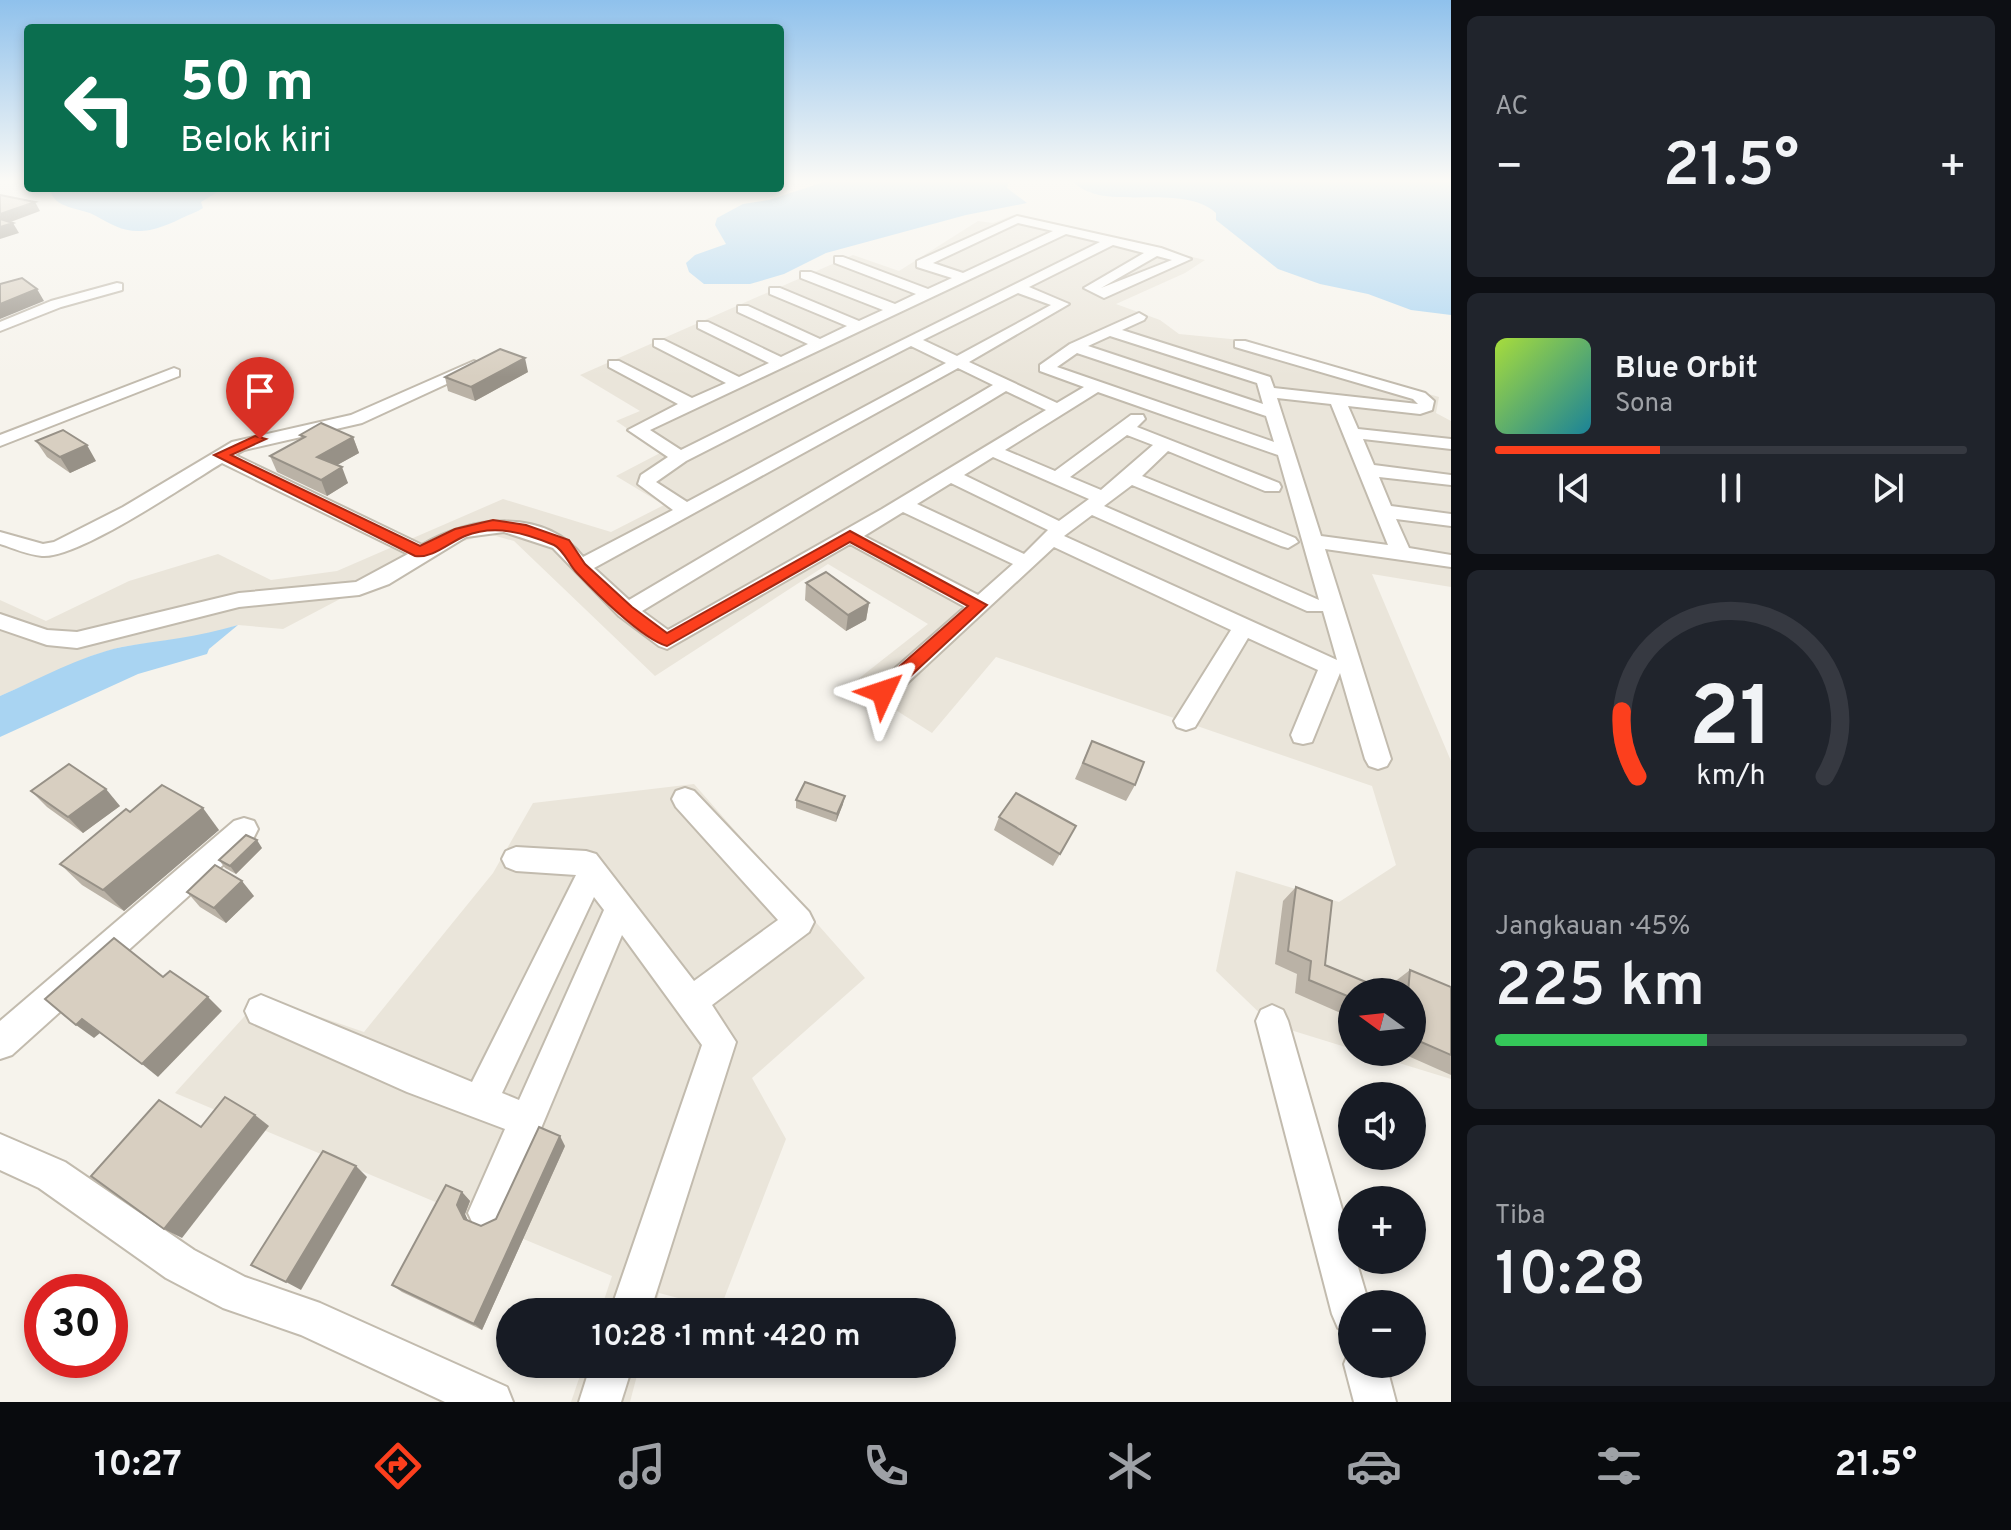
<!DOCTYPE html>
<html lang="id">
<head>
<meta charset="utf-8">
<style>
	body { margin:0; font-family:Overpass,sans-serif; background:#20242c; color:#f1f3f6; height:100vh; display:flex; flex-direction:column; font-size:30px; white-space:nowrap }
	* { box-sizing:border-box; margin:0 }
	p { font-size:26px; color:#9ea1a6 }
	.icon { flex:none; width:44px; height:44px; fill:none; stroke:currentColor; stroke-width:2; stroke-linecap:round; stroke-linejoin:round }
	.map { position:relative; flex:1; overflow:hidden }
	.panel { display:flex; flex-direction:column; gap:16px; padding:16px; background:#0d0f14; width:560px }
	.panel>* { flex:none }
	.hud { position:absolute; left:24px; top:24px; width:760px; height:168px; border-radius:8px; box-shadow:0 4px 12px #0003; background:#0b6e4f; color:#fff; overflow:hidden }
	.needle { width:52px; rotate:285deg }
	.fabs { position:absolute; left:1338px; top:978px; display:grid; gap:16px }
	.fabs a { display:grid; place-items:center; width:88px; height:88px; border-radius:50%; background:#171b24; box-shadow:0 4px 12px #0003; font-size:40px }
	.speed { position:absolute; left:24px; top:1274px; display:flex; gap:16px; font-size:40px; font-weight:700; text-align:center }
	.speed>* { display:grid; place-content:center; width:104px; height:104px; border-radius:50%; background:#171b24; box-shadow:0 4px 12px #0003; line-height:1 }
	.speed .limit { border:12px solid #d22; background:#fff; color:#111 }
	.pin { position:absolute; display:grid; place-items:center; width:68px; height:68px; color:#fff; margin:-82px -34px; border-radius:50% 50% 50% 0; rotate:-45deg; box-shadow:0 0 8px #0007 }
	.pin .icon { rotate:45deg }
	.me { position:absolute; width:88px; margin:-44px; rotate:48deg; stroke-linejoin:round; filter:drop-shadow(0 0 6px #0008) }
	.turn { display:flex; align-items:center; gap:28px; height:168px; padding:0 24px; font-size:36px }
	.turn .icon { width:104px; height:104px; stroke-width:2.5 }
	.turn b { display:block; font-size:56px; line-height:68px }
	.big { font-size:60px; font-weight:600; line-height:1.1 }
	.panel .widget { flex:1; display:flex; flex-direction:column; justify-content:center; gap:12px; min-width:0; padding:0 28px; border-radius:12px; background:#20242c }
	.panel .dial { align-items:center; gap:0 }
	.dial svg { height:208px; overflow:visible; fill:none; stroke:#363941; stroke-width:7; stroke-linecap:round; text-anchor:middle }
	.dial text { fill:#f1f3f6; stroke:none }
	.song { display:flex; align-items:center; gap:24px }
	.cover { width:96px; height:96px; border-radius:12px; background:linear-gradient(135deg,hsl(80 70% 55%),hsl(190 70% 35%)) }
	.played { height:8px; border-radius:4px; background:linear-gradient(90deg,#fc3f1d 35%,#363941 35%) }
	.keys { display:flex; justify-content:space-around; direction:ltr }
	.heat { display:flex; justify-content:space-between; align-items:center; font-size:44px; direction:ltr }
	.charge { height:12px; border-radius:6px; background:linear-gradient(90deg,#34c759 45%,#363941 0) }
	.trip { position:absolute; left:496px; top:1298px; width:460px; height:80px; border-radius:40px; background:#171b24; box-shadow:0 4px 12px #0003; font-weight:600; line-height:80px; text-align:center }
	.tabs { display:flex; height:128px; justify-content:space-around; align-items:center; background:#090b0e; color:#9ea1a6 }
	.tabs .icon { width:56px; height:56px }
	.tabs .selected { color:#fc3f1d }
	.tabs b { font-size:36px; color:#f1f3f6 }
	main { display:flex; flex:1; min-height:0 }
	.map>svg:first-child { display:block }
	.residential { fill:#eae5da }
	.water { fill:#a9d4f2 }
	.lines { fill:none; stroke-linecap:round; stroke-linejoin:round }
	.street-casing { stroke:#c2bbae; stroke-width:4 }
	.street { fill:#fff; fill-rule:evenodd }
	.wall { fill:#bab2a6 }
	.shaded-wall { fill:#979187 }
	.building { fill:#d8cfc1; stroke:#979187; stroke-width:2 }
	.route { fill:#fc3f1d; stroke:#a42913; stroke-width:2 }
</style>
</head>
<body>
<main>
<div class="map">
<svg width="1451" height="1402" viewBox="0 0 1451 1402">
	<rect width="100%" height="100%" fill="#f6f3ec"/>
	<g class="residential">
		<path d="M1013,215L1205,260L1185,273L1116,304L1160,320L1179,334L1241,340L1439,397L1436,413L1451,421V587L1372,574L1451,761V1079L1363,1052H1412V992H1352V1049L1271,1024L1216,971L1236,871L1339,902L1396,865L1372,786L996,657L932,733L853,683L928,624L828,564L655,676L514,541L489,534L435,549L283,629L238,625L206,635L121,647L91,656L0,696V600L46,621L129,581L218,554L271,580L337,571L503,499L611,532L664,505L616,476L662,452L616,421L640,411L580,375L853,255L899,271L978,221L993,223Z"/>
		<path d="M694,784L865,978L752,1078L786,1139L720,1309L659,1293L654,1312H600L612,1276L175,1093L262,997L364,1032L493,873L533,803Z"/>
		<path d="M584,1364H640L630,1402H571Z"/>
	</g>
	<g class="water">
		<path d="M1009,181L1007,188L1027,203L966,215L826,253L784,274L750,284H704L689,272L686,263L695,255L726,244L715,225L717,218L743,204L769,200L827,181Z"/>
		<path d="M1073,181H1451V315L1411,310L1368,294L1320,284L1278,269L1216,220V213C1180,181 1101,214 1073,181Z"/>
		<path d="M50,188H224L201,202L203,208L198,211C183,217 166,227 150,230C126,234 114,226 96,216C81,207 53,210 50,188Z"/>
		<path d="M238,625L209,649L207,654L138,674L0,737V696C39,679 80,656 122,647C161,640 199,637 238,625Z"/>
	</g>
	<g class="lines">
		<defs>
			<g id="street">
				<path d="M1017,216L1161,248L1191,259L1104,298L1084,288L1144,253L1113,245L1029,287L1069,304L969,362L1057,403L1084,387L1040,371V365L1070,344L1139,313L1146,317L1144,320L1122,330L1270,377L1274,388L1418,404L1413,399L1235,347V341H1245L1425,393L1434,401L1432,410L1420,414L1348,406L1358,429L1451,439V449L1363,439L1374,465L1451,475V485L1379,477L1391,506L1451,514V526L1396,519L1409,548L1451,555V567L1325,549L1391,759L1387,766L1378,769L1369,766L1365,759L1340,673L1312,742L1303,744L1294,742L1291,735L1318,670L1248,638L1195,727L1186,730L1177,727L1174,721L1231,630L1054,547L891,698L883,701L875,698L871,692L875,686L965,607L850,544L667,649L659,646L619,616L553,548L504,532L466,537L389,584L359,595L239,607L77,648L47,645L0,629V614L47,630L77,632L239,593L356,582L408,554L222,463C187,484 78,559 42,556C28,555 13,548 0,544V532L43,544L54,542L123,507L232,442L351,415L474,361L479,363V369L362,423L244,450L235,455L422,545C470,516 545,507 583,557L673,510L638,484L641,475L668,457L628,430L678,404L609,367V361H619L692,398L726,383L654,346V340H664L739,377L769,363L698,328V322H708L781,357L808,344L738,312V306H748L820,339L847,326L770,294V288H780L859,321L883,310L801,278V272H811L895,304L916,294L835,263V257H843L928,289L952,278L917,267V261ZM1018,223L1053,231L963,273L933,263ZM1066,234L1100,242L681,450L650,430ZM1157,256L1172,260L1101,288ZM1018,293L1051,305L957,356L923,340ZM1110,336L1257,383L1263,404L1088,346ZM911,346L946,363L687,502L656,482L686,461ZM1077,353L1266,416L1274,442L1057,367ZM958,368L993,385L629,600L594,568ZM1006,391L1046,410L882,509L668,630L642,611ZM1098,392L1278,455L1319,600L1104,506L1132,485L1281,546L1288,548L1298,542L1295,538L1142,476L1168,451L1265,491H1279L1281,487L1279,483L1137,427L1145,419L1143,415H1131L1055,471L1005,450ZM1277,398L1331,404L1388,545L1321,536ZM1127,435L1153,445L1101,490L1070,477ZM993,457L1089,499L1059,521L964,475ZM951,483L1048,530L1024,554L917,504ZM903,512L1013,564L978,595L864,536ZM1092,515L1307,611H1323L1337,660L1064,536Z"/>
				<path d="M117,283L122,284V290L61,307L0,331V322L51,301Z"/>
				<path d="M174,368L179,370V376L0,446V435Z"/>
				<path d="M685,788L694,791L809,912L814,922L809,932L712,1005L736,1042L650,1312H610L702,1045L622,935L500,1226L487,1232L474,1226L468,1213L505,1129L407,1092L250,1022L245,1011L250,1000L261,995L472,1082L576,875L516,871L506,867L502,859L506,851L516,847L586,851L596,854L694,981L778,920L676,807L672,799L676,791ZM594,897L604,910L519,1100L502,1093Z"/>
				<path d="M244,818L254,821L258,829L254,837L12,1055L0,1059V1021L234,821Z"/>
				<path d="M1272,1005L1283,1010L1288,1021L1352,1244V1260H1356L1369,1304H1352V1334L1338,1328L1332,1314L1256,1021L1261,1010Z"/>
				<path d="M0,1134L65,1162L194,1250L245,1277L320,1303L507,1387L513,1402H445L301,1335L223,1308L166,1278L39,1188L0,1170Z"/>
				<path d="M1350,1349L1352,1364H1386L1396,1402H1354L1344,1364Z"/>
				<path d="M591,1364H633L621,1402H579Z"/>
			</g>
		</defs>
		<use href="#street" class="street-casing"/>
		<use href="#street" class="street"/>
	</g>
	<g class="wall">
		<path d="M528,372L475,401L448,391L445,377Z"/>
		<path d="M300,435L353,437L359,453L337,465L348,483L327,496L277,472L270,456L302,439Z"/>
		<path d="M36,441L96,461L70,473L47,457Z"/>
		<path d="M806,583L869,603L866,620L846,631L805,600Z"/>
		<path d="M1092,741L1135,785L1126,801L1075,779Z"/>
		<path d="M31,791L120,806L83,833L47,807Z"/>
		<path d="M796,800L843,804L836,822L796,808Z"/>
		<path d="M130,812L219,830L124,911L82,885L60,864Z"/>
		<path d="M999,817L1076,826L1053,866L994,830Z"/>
		<path d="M262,848L236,874L225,868L219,860Z"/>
		<path d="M1296,887L1325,965L1352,992V1018L1295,993L1297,974L1275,964L1283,901Z"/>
		<path d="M187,892L254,896L226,923L200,907Z"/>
		<path d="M1410,970L1451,987V1075L1399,1052H1412V992H1393V983Z"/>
		<path d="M565,1146L482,1330L402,1292L392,1285L462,1192L470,1201L465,1214L468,1221L481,1226L496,1219Z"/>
	</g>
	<g class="shaded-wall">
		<path d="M35,202L40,211L0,226V214Z"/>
		<path d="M13,223L19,233L0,239V227Z"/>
		<path d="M37,289L44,301L0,319V304Z"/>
		<path d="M525,358L528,372L475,401L471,387Z"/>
		<path d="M353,437L359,453L323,473L317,457Z"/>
		<path d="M87,445L96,461L70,473L60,457Z"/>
		<path d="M342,467L348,483L327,496L321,480Z"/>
		<path d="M869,603L866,620L846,631L848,615Z"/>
		<path d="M106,789L120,806L83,833L68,817Z"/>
		<path d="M845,796L843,804L836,822L837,814Z"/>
		<path d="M203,808L219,830L124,911L103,890Z"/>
		<path d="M257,840L262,848L236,874L230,866Z"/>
		<path d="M242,881L254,896L226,923L214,908Z"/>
		<path d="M208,997L222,1011L158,1077L142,1064Z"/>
		<path d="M82,1019L100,1033L94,1038L76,1025Z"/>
		<path d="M255,1115L269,1126L182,1238L164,1229Z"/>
		<path d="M560,1136L565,1146L482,1330L474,1324Z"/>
		<path d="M356,1166L367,1177L301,1290L286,1282Z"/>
		<path d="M462,1192L470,1201L465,1214L471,1227L464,1219L457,1205Z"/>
	</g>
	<g class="building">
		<path d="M0,195L35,202L0,214Z"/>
		<path d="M0,219L13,223L0,227Z"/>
		<path d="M22,278L37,289L0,304V284Z"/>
		<path d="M500,349L525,358L471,387L445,377Z"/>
		<path d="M321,423L353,437L317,457L342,467L321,480L270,456L305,437L300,435Z"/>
		<path d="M63,430L87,445L60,457L36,441Z"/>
		<path d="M826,572L869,603L848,615L806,583Z"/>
		<path d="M1092,741L1144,762L1135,785L1083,763Z"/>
		<path d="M69,764L106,789L68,817L31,791Z"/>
		<path d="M805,782L845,796L837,814L796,800Z"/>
		<path d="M162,785L203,808L103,890L60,864L126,809L130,812Z"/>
		<path d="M1016,793L1076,826L1060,854L999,817Z"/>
		<path d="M246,835L257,840L230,866L219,860Z"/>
		<path d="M215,865L242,881L214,908L187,892Z"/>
		<path d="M1296,887L1332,901L1325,965L1390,992H1352V998L1309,980L1311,961L1288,951Z"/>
		<path d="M114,938L163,977L170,971L208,997L142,1064L82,1019L76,1025L45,999Z"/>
		<path d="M1410,970L1451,987V1055L1412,1038V992H1408Z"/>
		<path d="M225,1097L255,1115L164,1229L91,1176L159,1100L201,1127Z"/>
		<path d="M539,1127L560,1136L474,1324L392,1285L446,1185L462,1192L457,1205L464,1219L481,1226L496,1219Z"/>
		<path d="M323,1151L356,1166L286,1282L251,1265Z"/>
	</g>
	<linearGradient id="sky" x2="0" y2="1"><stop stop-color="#8fc1ec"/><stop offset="0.48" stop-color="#fbfaf6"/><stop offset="1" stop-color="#fbfaf6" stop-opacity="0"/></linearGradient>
	<rect width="1451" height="377" fill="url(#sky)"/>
	<path class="route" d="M255,436L266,439L231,455L420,546L455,529L493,520L526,525L569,540L585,564L632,607L667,633L850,531L987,605L889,696H876L874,692L876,687L968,606L850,542L667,646C642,639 595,592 577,573C569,565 564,550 554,545C525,533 495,524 465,536C450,542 432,559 415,556L214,455Z"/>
</svg>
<div class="fabs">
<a><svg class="needle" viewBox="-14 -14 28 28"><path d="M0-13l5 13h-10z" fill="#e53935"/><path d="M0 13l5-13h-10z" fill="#9ea1a6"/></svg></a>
<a><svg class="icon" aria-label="sound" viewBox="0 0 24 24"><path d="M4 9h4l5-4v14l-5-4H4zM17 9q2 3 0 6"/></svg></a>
<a>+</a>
<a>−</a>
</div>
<div class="speed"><div class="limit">30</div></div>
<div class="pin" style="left:260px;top:439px;background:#d93025"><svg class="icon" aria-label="arrive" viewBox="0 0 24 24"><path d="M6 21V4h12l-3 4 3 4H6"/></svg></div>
<svg class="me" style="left:883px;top:692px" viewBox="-20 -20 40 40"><path d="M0-17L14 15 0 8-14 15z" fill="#fc3f1d" stroke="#fff" stroke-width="4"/></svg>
<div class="trip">10:28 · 1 mnt · 420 m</div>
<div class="hud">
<div class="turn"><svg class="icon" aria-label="left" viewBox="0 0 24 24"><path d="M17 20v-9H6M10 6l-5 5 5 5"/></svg><div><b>50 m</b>Belok kiri</div></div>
</div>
</div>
<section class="panel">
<div class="widget"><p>AC</p>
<div class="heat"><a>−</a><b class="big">21.5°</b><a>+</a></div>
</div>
<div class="widget">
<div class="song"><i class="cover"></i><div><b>Blue Orbit</b><p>Sona</p></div></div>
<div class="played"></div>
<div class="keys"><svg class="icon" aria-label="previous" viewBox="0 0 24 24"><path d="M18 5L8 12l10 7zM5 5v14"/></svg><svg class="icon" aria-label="pause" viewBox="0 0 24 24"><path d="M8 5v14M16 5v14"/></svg><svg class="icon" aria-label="next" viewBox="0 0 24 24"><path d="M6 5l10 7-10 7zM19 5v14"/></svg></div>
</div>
<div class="widget dial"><svg viewBox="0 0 100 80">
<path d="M14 69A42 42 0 1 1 86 69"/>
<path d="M14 69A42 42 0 0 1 8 44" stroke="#fc3f1d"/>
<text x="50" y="56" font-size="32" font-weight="700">21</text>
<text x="50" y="72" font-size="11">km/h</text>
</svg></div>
<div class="widget"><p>Jangkauan · 45%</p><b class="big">225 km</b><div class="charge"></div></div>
<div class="widget"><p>Tiba</p><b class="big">10:28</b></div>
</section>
</main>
<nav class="tabs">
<b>10:27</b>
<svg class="icon selected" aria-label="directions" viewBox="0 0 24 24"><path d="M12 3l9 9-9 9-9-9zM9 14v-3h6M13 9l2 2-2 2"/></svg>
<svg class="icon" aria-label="music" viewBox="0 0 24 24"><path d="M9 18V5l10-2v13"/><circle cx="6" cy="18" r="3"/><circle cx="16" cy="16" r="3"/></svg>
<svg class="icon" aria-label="phone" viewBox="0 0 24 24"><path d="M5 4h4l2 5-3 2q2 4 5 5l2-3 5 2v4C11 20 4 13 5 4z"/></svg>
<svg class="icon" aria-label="climate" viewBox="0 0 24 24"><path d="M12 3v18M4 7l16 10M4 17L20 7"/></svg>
<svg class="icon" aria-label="car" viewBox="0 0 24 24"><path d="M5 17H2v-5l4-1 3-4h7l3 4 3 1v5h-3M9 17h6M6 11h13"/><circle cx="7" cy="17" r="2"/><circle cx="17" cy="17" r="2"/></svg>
<svg class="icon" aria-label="filters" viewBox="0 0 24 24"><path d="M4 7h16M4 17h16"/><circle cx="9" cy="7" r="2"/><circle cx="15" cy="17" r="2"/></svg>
<b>21.5°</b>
</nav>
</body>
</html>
